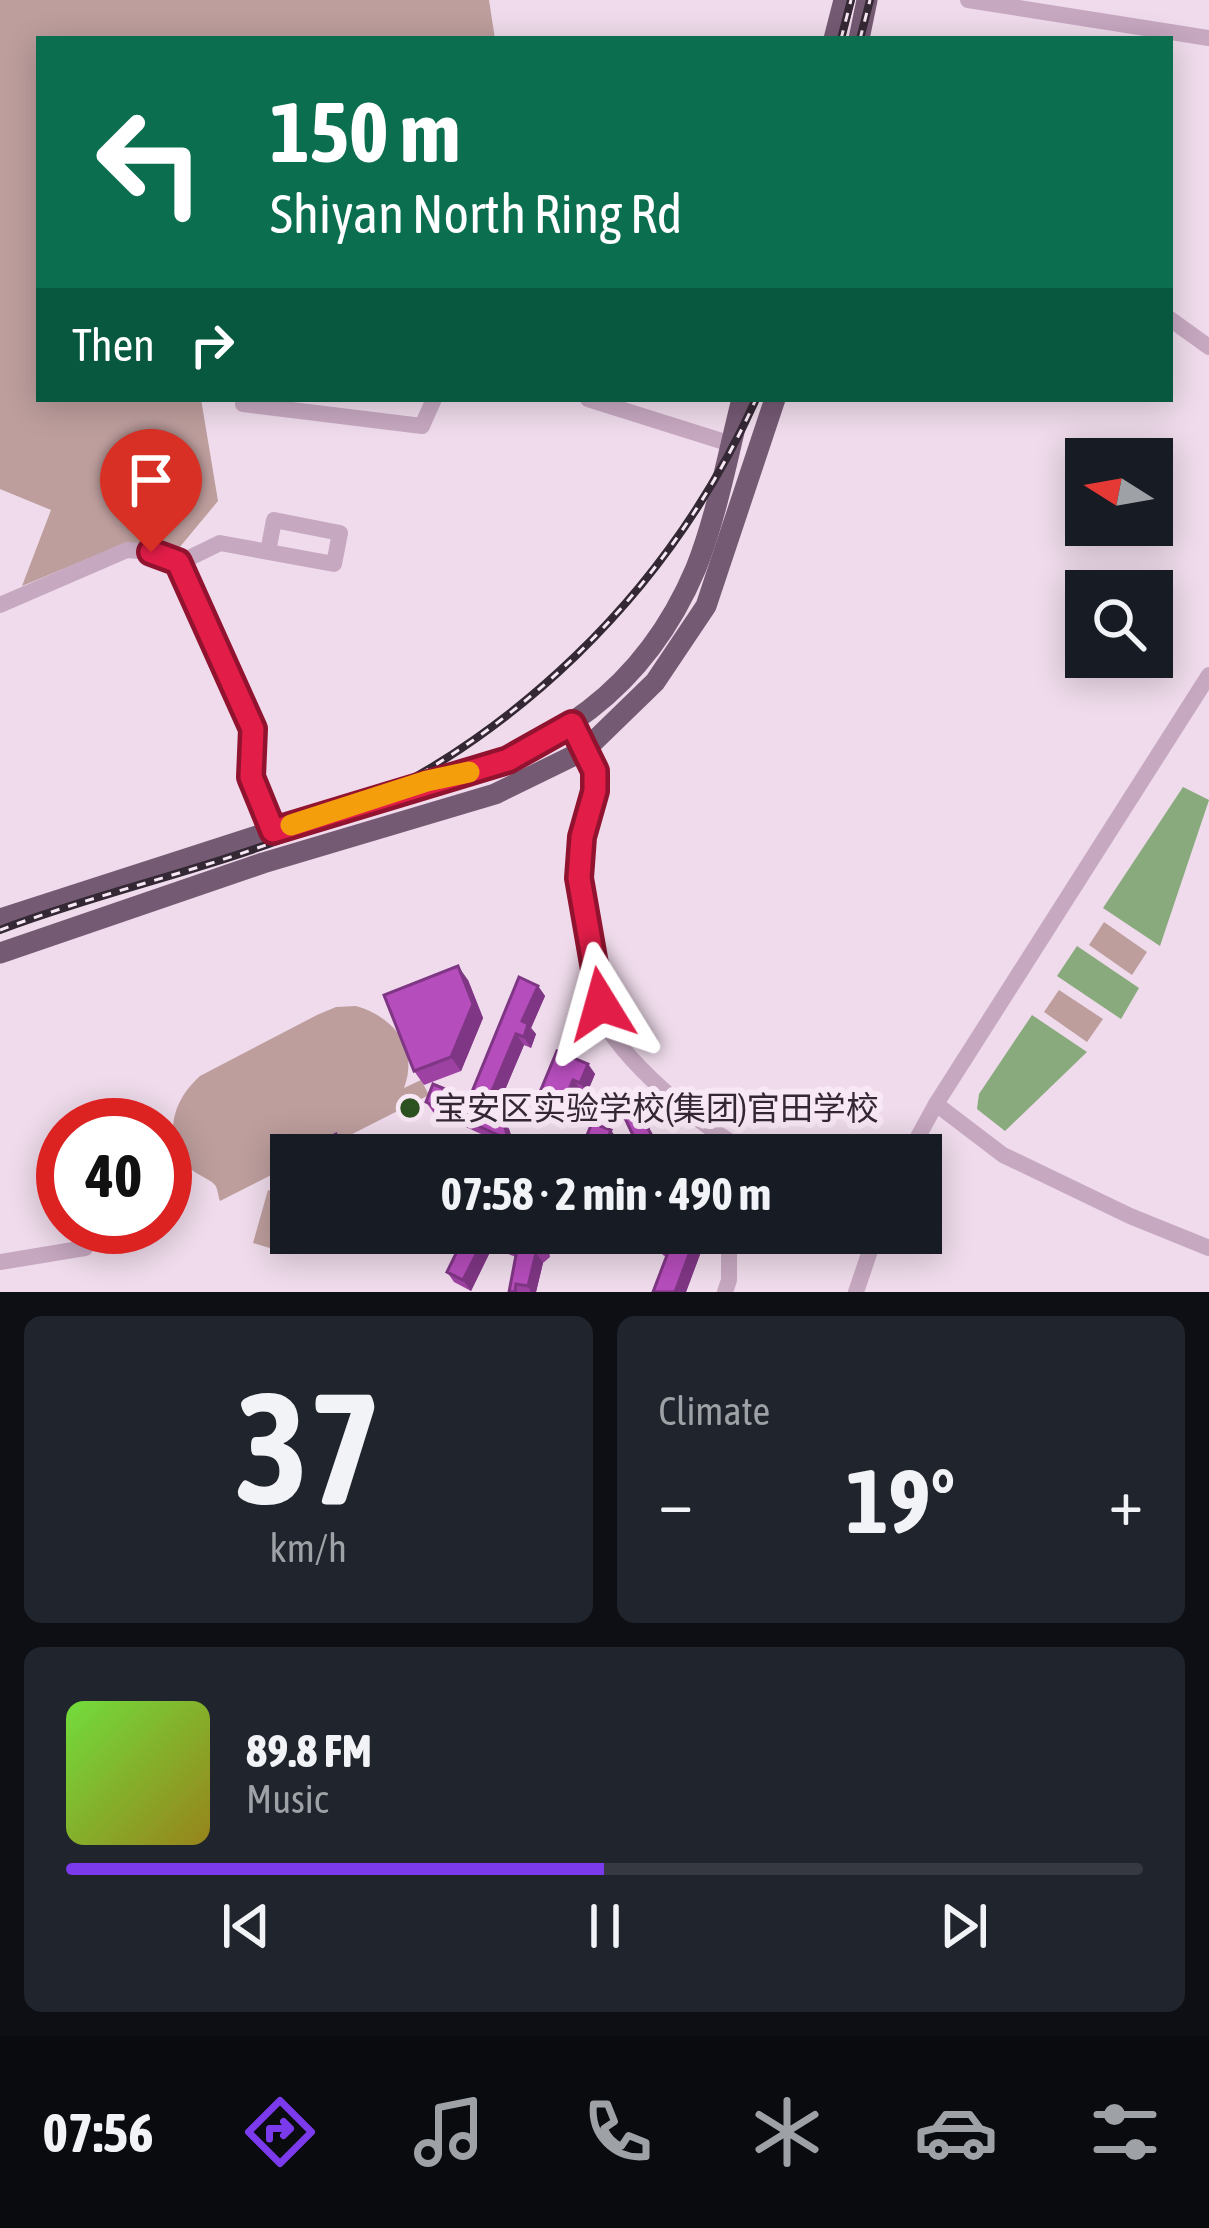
<!DOCTYPE html>
<html lang="en">
<head>
<meta charset="utf-8">
<style>
	body { margin:0; font-family:"Asap Condensed","Noto Sans SC",sans-serif; background:#20242c; color:#f1f3f6; height:100vh; display:flex; flex-direction:column; font-size:45px; white-space:nowrap }
	* { box-sizing:border-box; margin:0 }
	p { font-size:39px; color:#9ea1a6 }
	.icon { flex:none; width:66px; height:66px; fill:none; stroke:currentColor; stroke-width:2; stroke-linecap:round; stroke-linejoin:round }
	.map { position:relative; height:1292px; overflow:hidden }
	.drawer { display:flex; flex-direction:column; gap:24px; padding:24px; background:#0d0f14; flex:1 }
	.drawer>* { flex:none }
	.banner { position:absolute; left:36px; top:36px; width:1137px; height:366px; border-radius:0px; box-shadow:0 6px 30px #0003; background:#0b6e4f; color:#fff; overflow:hidden }
	.needle { width:78px; rotate:281deg }
	.controls { position:absolute; left:1065px; top:438px; display:grid; gap:24px }
	.controls a { display:grid; place-items:center; width:108px; height:108px; border-radius:0px; background:#171b24; box-shadow:0 6px 30px #0003; font-size:60px }
	.speed { position:absolute; left:36px; top:1098px; display:flex; gap:24px; font-size:60px; font-weight:700; text-align:center }
	.speed>* { display:grid; place-content:center; width:156px; height:156px; border-radius:50%; background:#171b24; box-shadow:0 6px 30px #0003; line-height:1 }
	.speed .limit { border:18px solid #d22; background:#fff; color:#111 }
	.pin { position:absolute; display:grid; place-items:center; width:102px; height:102px; color:#fff; margin:-123px -51px; border-radius:50% 50% 50% 0; rotate:-45deg; box-shadow:0 0 12px #0007 }
	.pin .icon { rotate:45deg }
	.me { position:absolute; width:132px; margin:-66px; rotate:352deg; stroke-linejoin:round; filter:drop-shadow(0 0 9px #0008) }
	.turn { display:flex; align-items:center; gap:42px; height:252px; padding:0 36px; font-size:54px }
	.turn .icon { width:156px; height:156px; stroke-width:2.5 }
	.turn b { display:block; font-size:84px; line-height:102px }
	.then { display:flex; align-items:center; height:114px; padding:0 36px; background:#0003; gap:24px; font-size:45px }
	.big { font-size:90px; font-weight:700; line-height:1.1 }
	.drawer .widget { flex:1; display:flex; flex-direction:column; justify-content:center; gap:18px; min-width:0; padding:0 42px; border-radius:18px; background:#20242c }
	.drawer .dial { align-items:center; gap:0 }
	.dial b { font-size:156px; line-height:1 }
	.song { display:flex; align-items:center; gap:36px }
	.cover { width:144px; height:144px; border-radius:18px; background:linear-gradient(135deg,hsl(100 70% 55%),hsl(50 70% 35%)) }
	.played { height:12px; border-radius:6px; background:linear-gradient(90deg,#7c3aed 50%,#363941 50%) }
	.keys { display:flex; justify-content:space-around; direction:ltr }
	.heat { display:flex; justify-content:space-between; align-items:center; font-size:66px; direction:ltr }
	.drawer .tiles { flex:1; display:grid; gap:24px; grid-template-columns:1fr 1fr }
	.widget:last-child { grid-column:span 2 }
	.trip { position:absolute; left:270px; top:1134px; width:672px; height:120px; border-radius:0px; background:#171b24; box-shadow:0 6px 30px #0003; font-weight:700; line-height:120px; text-align:center }
	.tabs { display:flex; height:192px; justify-content:space-around; align-items:center; background:#090b0e; color:#9ea1a6 }
	.tabs .icon { width:84px; height:84px }
	.tabs .current { color:#7c3aed }
	.tabs b { font-size:54px; color:#f1f3f6 }
	.map>svg:first-child { display:block }
	.green { fill:#bd9e9d }
	.water { fill:#88aa7d }
	.lines { fill:none; stroke-linecap:round; stroke-linejoin:round }
	.minor { stroke:#c6a8c1; stroke-width:16 }
	.major { stroke:#755a74; stroke-width:21 }
	.rail-casing { stroke:#342834; stroke-width:8 }
	.rail { stroke:#f8e7f4; stroke-width:3; stroke-dasharray:9; stroke-linecap:butt }
	.wall { fill:#9d42a2 }
	.shaded-wall { fill:#7f3684 }
	.building { fill:#b64dbc; stroke:#7f3684; stroke-width:3 }
	.route-casing { stroke:#92132f; stroke-width:30 }
	.route { stroke:#e11d48; stroke-width:21 }
	.slow { stroke:#f59e0b; stroke-width:21 }
	.poi-dot { fill:#2c5221; stroke:#f8e7f4; stroke-width:4.5 }
	.labels { text-anchor:middle; dominant-baseline:central; stroke-width:12; stroke-linejoin:round; paint-order:stroke }
	.poi-label { font-size:33px; fill:#342834; stroke:#f8e7f4; text-anchor:start }
</style>
</head>
<body>
<div class="map">
<svg width="1209" height="1292" viewBox="0 0 1209 1292">
	<rect width="100%" height="100%" fill="#efdbeb"/>
	<g class="green">
		<path d="M0,0H489L495,39H39V399H201L218,501L174,554L126,543L22,586L51,510L0,489Z"/>
		<path d="M1104,922L1147,952L1132,975L1089,945Z"/>
		<path d="M1059,990L1103,1019L1087,1042L1044,1012Z"/>
		<path d="M356,1006C394,1017 419,1048 404,1088L421,1080L429,1095L311,1155H291V1165L220,1201C218,1196 218,1189 215,1185C210,1179 197,1175 191,1169C161,1139 172,1101 200,1076L317,1015L336,1007Z"/>
		<path d="M268,1190L291,1197V1223L283,1252L253,1243Z"/>
	</g>
	<g class="water">
		<path d="M1183,787L1209,800L1160,946L1103,908Z"/>
		<path d="M1077,946L1139,988L1121,1019L1057,976Z"/>
		<path d="M1032,1015L1087,1052L1005,1131L977,1109L979,1094Z"/>
	</g>
	<g class="lines">
		<g class="minor">
			<path d="M968,0L1209,38"/>
			<path d="M1170,319L1209,347"/>
			<path d="M588,399L731,444"/>
			<path d="M243,404L422,426L434,399"/>
			<path d="M179,563L220,543L334,564L340,533L274,520L268,552"/>
			<path d="M0,605L127,550L151,552L179,563L253,729L251,777L273,831"/>
			<path d="M572,724L595,771L579,878L605,1023C625,1063 714,1139 756,1155"/>
			<path d="M936,1104L1003,1155L1130,1216L1209,1248"/>
			<path d="M908,1155L936,1104L1209,675"/>
			<path d="M0,1262L85,1248"/>
			<path d="M725,1292L729,1280V1233"/>
			<path d="M856,1292L876,1233"/>
		</g>
		<g class="major">
			<path d="M834,39L844,0"/>
			<path d="M859,39L867,0"/>
			<path d="M0,919L427,781C552,754 645,689 696,568C717,515 728,454 742,399"/>
			<path d="M0,953L263,863L495,794L585,750L655,682L706,606L775,399"/>
		</g>
		<defs>
			<g id="rail">
				<path d="M841,39L851,0"/>
				<path d="M860,39L870,0"/>
				<path d="M0,930C103,891 211,869 313,827C510,747 669,593 756,399"/>
			</g>
		</defs>
		<use href="#rail" class="rail-casing"/>
		<use href="#rail" class="rail"/>
	</g>
	<g class="wall">
		<path d="M468,980L483,1018L461,1071L424,1085L414,1071Z"/>
		<path d="M538,986L545,996L531,1028L536,1034L531,1048L524,1045L495,1113L509,1129L516,1150L433,1112L426,1102L469,1099Z"/>
		<path d="M588,1064L595,1074L587,1093L581,1090L575,1103L580,1110L573,1128L543,1115L535,1104Z"/>
		<path d="M344,1145L349,1155H297Z"/>
		<path d="M466,1233H556L548,1250L550,1257L543,1263L536,1292H509L516,1257L492,1248L471,1291L454,1282L447,1272Z"/>
		<path d="M650,1233H708L686,1292H653L666,1257L663,1255L655,1245Z"/>
	</g>
	<g class="shaded-wall">
		<path d="M458,966L468,980L483,1018L461,1071L451,1057Z"/>
		<path d="M538,986L545,996L531,1028L536,1034L531,1048L524,1037L522,1021Z"/>
		<path d="M516,1034L524,1045L494,1116L486,1105Z"/>
		<path d="M588,1064L595,1074L587,1093L580,1083Z"/>
		<path d="M573,1080L581,1090L575,1103L580,1110L573,1128L566,1117V1097Z"/>
		<path d="M639,1096L646,1107L650,1130L663,1153L643,1120Z"/>
		<path d="M502,1119L509,1129L516,1150L509,1140Z"/>
		<path d="M611,1130L618,1141L612,1155H600Z"/>
		<path d="M543,1233H556L548,1250L550,1257L540,1240Z"/>
		<path d="M697,1233H708L686,1292H675Z"/>
		<path d="M485,1237L492,1248L471,1291L463,1280Z"/>
		<path d="M536,1253L543,1263L536,1292H531L528,1286Z"/>
	</g>
	<g class="building">
		<path d="M458,966L473,1004L451,1057L414,1071L384,995Z"/>
		<path d="M519,977L538,986L522,1021L528,1024L524,1037L516,1034L486,1105L502,1119L509,1140L426,1102L433,1084L469,1099Z"/>
		<path d="M557,1051L588,1064L580,1083L573,1080L566,1097L573,1100L566,1117L535,1104Z"/>
		<path d="M622,1096H639L643,1120L656,1143L668,1155H648L637,1144L624,1116Z"/>
		<path d="M592,1123L611,1130L600,1155H579Z"/>
		<path d="M336,1134L344,1148L331,1155H297Z"/>
		<path d="M466,1233H543L540,1240L542,1247L536,1253L528,1286L516,1284L515,1292H509L517,1250L485,1237L463,1280L447,1272Z"/>
		<path d="M650,1233H697L675,1292H653L669,1250L655,1245Z"/>
	</g>
	<g class="lines">
		<defs>
			<path id="route" d="M151,552L178,562L253,729L251,777L273,831L508,760L572,724L595,771V791L582,837L579,878L601,1004"/>
		</defs>
		<use href="#route" class="route-casing"/>
		<use href="#route" class="route"/>
		<path class="slow" d="M291,825L427,781L469,772"/>
	</g>
	<circle class="poi-dot" cx="410" cy="1108" r="12"/>
	<g class="labels">
		<g class="poi-label">
			<text x="434" y="1108">宝安区实验学校(集团)官田学校</text>
		</g>
	</g>
</svg>
<div class="controls">
<a><svg class="needle" viewBox="-14 -14 28 28"><path d="M0-13l5 13h-10z" fill="#e53935"/><path d="M0 13l5-13h-10z" fill="#9ea1a6"/></svg></a>
<a><svg class="icon" aria-label="search" viewBox="0 0 24 24"><circle cx="10" cy="10" r="6"/><path d="M15 15l6 6"/></svg></a>
</div>
<div class="speed"><div class="limit">40</div></div>
<div class="pin" style="left:151px;top:552px;background:#d93025"><svg class="icon" aria-label="arrive" viewBox="0 0 24 24"><path d="M6 21V4h12l-3 4 3 4H6"/></svg></div>
<svg class="me" style="left:601px;top:1004px" viewBox="-20 -20 40 40"><path d="M0-17L14 15 0 8-14 15z" fill="#e11d48" stroke="#fff" stroke-width="4"/></svg>
<div class="trip">07:58 · 2 min · 490 m</div>
<div class="banner">
<div class="turn"><svg class="icon" aria-label="left" viewBox="0 0 24 24"><path d="M17 20v-9H6M10 6l-5 5 5 5"/></svg><div><b>150 m</b>Shiyan North Ring Rd</div></div>
<div class="then">Then<svg class="icon" aria-label="right" viewBox="0 0 24 24"><path d="M7 20v-9h11M14 6l5 5-5 5"/></svg></div>
</div>
</div>
<section class="drawer">
<div class="tiles">
<div class="widget dial"><b>37</b><p>km/h</p></div>
<div class="widget"><p>Climate</p>
<div class="heat"><a>−</a><b class="big">19°</b><a>+</a></div>
</div>
<div class="widget">
<div class="song"><i class="cover"></i><div><b>89.8 FM</b><p>Music</p></div></div>
<div class="played"></div>
<div class="keys"><svg class="icon" aria-label="previous" viewBox="0 0 24 24"><path d="M18 5L8 12l10 7zM5 5v14"/></svg><svg class="icon" aria-label="pause" viewBox="0 0 24 24"><path d="M8 5v14M16 5v14"/></svg><svg class="icon" aria-label="next" viewBox="0 0 24 24"><path d="M6 5l10 7-10 7zM19 5v14"/></svg></div>
</div>
</div>
</section>
<nav class="tabs">
<b>07:56</b>
<svg class="icon current" aria-label="directions" viewBox="0 0 24 24"><path d="M12 3l9 9-9 9-9-9zM9 14v-3h6M13 9l2 2-2 2"/></svg>
<svg class="icon" aria-label="music" viewBox="0 0 24 24"><path d="M9 18V5l10-2v13"/><circle cx="6" cy="18" r="3"/><circle cx="16" cy="16" r="3"/></svg>
<svg class="icon" aria-label="phone" viewBox="0 0 24 24"><path d="M5 4h4l2 5-3 2q2 4 5 5l2-3 5 2v4C11 20 4 13 5 4z"/></svg>
<svg class="icon" aria-label="climate" viewBox="0 0 24 24"><path d="M12 3v18M4 7l16 10M4 17L20 7"/></svg>
<svg class="icon" aria-label="car" viewBox="0 0 24 24"><path d="M5 17H2v-5l4-1 3-4h7l3 4 3 1v5h-3M9 17h6M6 11h13"/><circle cx="7" cy="17" r="2"/><circle cx="17" cy="17" r="2"/></svg>
<svg class="icon" aria-label="filters" viewBox="0 0 24 24"><path d="M4 7h16M4 17h16"/><circle cx="9" cy="7" r="2"/><circle cx="15" cy="17" r="2"/></svg>
</nav>
</body>
</html>
